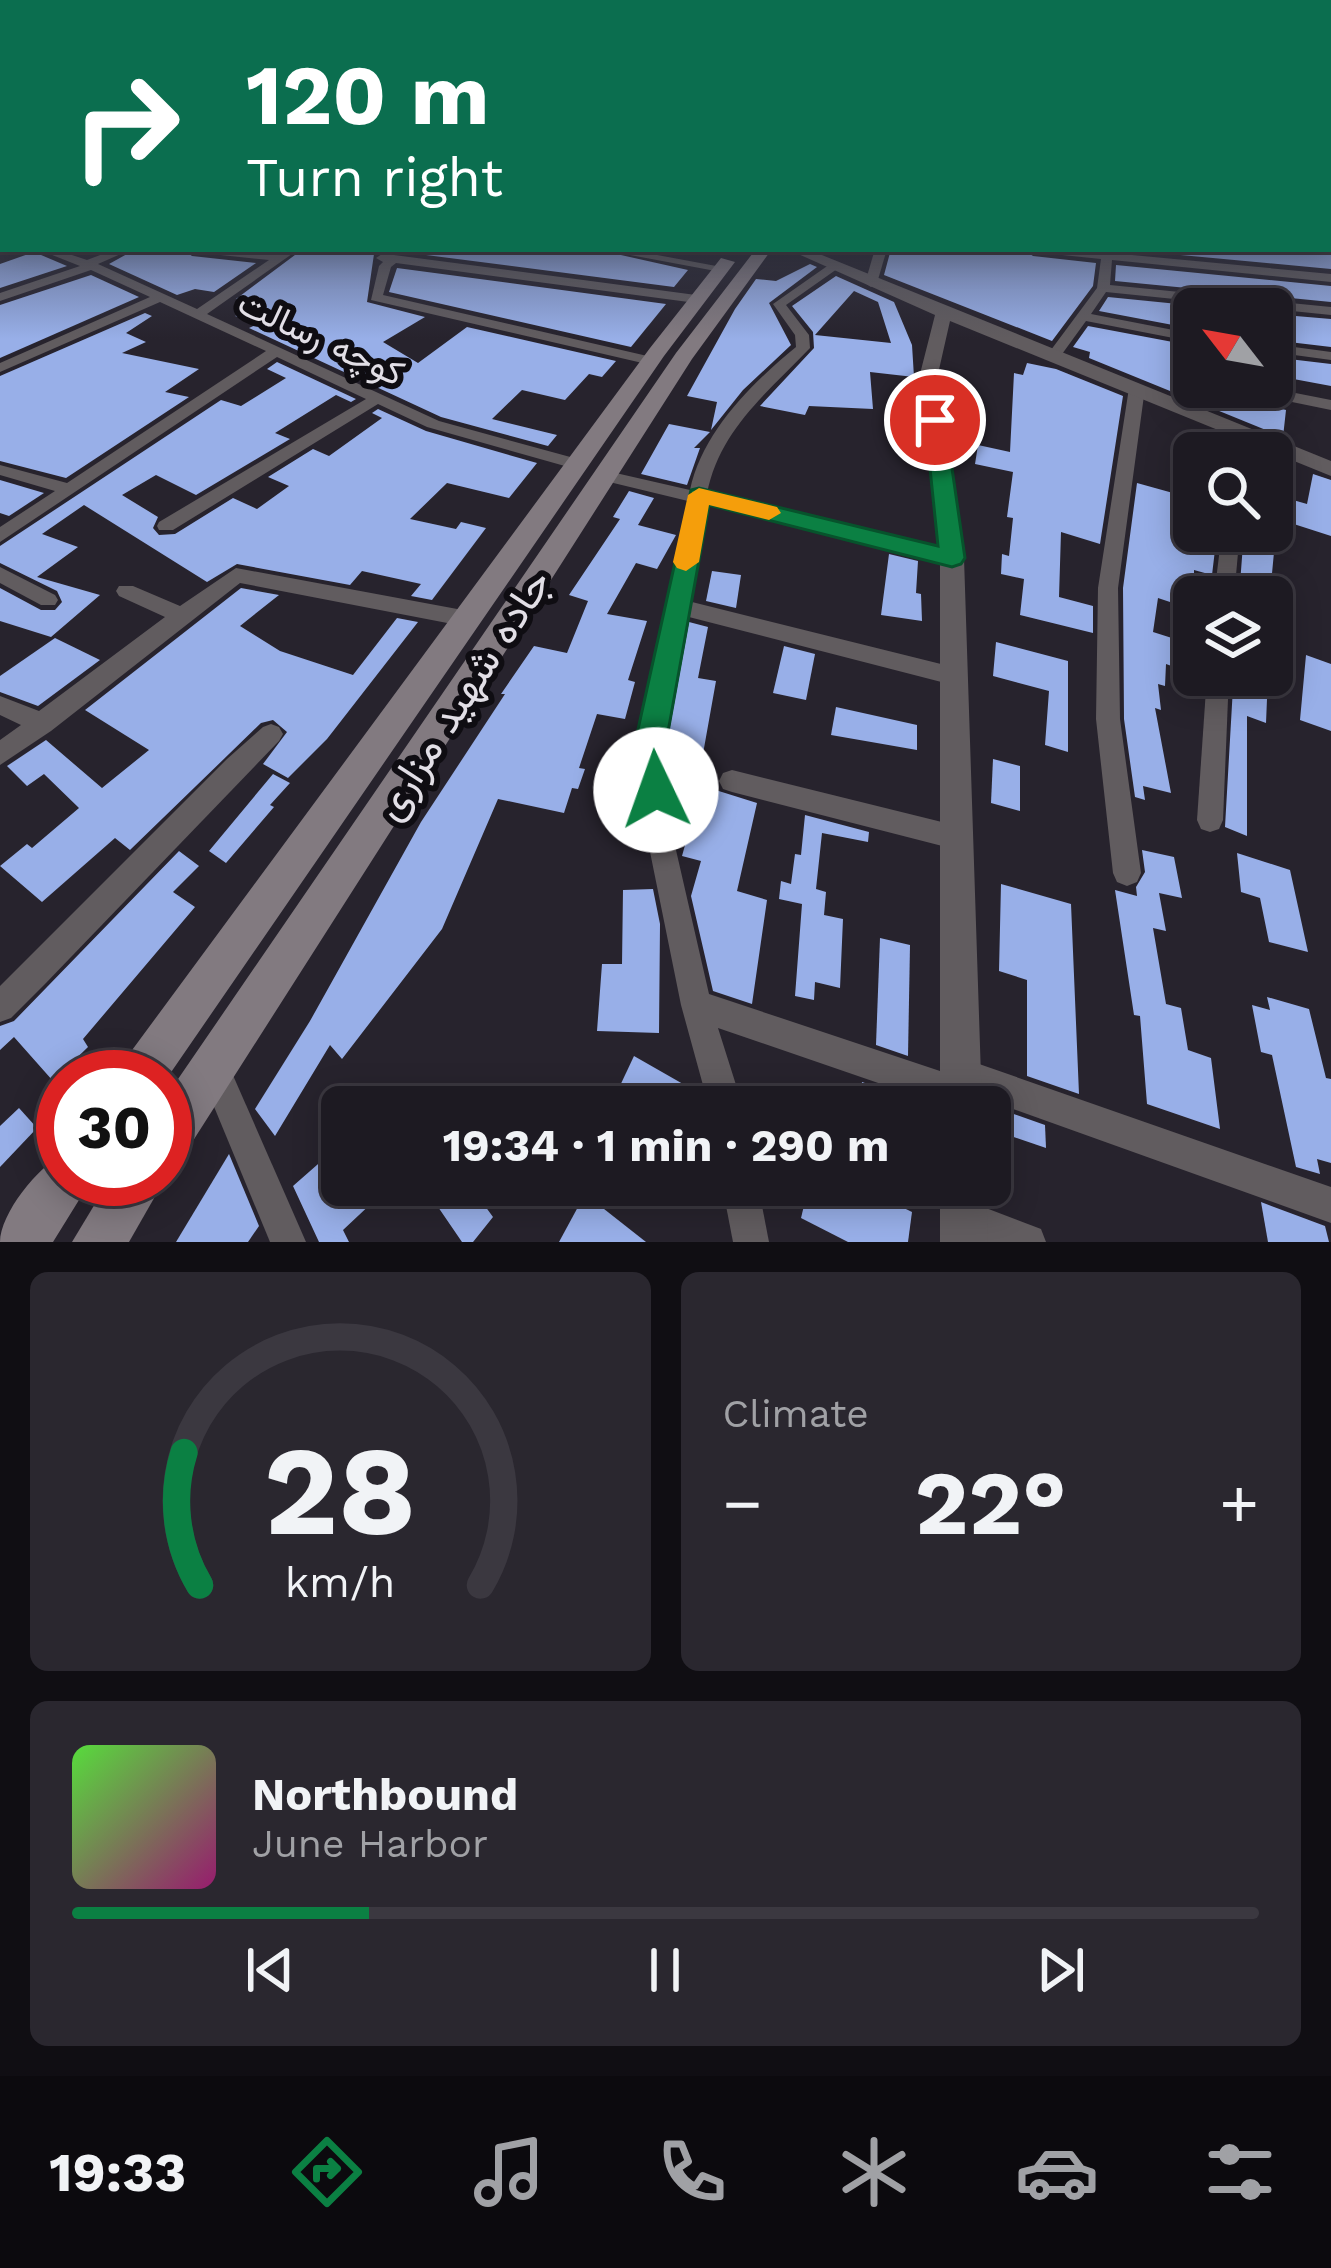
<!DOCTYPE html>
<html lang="en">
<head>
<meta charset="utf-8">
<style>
	body { margin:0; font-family:"Work Sans",Vazirmatn,sans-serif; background:#2a272f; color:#f1f3f6; height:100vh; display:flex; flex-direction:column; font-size:45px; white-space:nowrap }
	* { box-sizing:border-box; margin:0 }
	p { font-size:39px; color:#a0a1a5 }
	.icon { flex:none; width:66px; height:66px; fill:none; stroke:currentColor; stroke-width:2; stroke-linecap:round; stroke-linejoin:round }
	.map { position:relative; height:1242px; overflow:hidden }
	.side { display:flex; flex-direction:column; gap:30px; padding:30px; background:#100e13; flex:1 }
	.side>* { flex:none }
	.hud { position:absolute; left:0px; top:0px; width:1332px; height:252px; box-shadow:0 6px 30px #0003,0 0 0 3px #3b3840; background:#0b6e4f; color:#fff; overflow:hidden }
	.needle { width:78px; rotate:301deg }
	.fabs { position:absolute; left:1173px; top:288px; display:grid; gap:24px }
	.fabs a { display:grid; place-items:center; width:120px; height:120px; border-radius:18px; background:#1d1a22; box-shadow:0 6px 30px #0003,0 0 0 3px #3b3840; font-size:60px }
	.speed { position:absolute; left:36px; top:1050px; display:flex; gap:24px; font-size:60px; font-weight:700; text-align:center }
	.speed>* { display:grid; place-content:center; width:156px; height:156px; border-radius:50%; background:#1d1a22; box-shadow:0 6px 30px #0003,0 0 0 3px #3b3840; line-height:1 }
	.speed .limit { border:18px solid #d22; background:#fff; color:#111 }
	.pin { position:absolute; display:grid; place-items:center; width:102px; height:102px; color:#fff; margin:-51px; border:6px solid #fff; border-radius:50%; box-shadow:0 3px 12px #0007 }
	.me { position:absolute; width:132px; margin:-66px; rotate:357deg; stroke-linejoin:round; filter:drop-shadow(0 0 9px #0008) }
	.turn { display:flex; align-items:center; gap:42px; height:252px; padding:0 48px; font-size:54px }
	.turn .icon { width:156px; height:156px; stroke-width:2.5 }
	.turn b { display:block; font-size:84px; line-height:102px }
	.big { font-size:90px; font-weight:700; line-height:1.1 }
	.side .widget { flex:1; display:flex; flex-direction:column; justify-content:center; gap:18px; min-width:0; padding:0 42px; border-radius:18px; background:#2a272f }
	.side .dial { align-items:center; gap:0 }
	.dial svg { height:312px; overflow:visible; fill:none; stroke:#3b3840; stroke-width:7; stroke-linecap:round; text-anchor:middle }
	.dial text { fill:#f1f3f6; stroke:none }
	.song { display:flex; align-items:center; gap:36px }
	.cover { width:144px; height:144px; border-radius:18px; background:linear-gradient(135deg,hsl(110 70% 55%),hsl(320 70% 35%)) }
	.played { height:12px; border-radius:6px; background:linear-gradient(90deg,#0b8043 25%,#3b3840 25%) }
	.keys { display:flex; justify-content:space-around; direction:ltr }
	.heat { display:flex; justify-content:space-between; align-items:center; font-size:66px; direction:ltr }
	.side .tiles { flex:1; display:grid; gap:30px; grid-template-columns:1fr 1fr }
	.widget:last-child { grid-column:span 2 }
	.trip { position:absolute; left:321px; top:1086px; width:690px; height:120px; border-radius:18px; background:#1d1a22; box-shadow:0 6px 30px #0003,0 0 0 3px #3b3840; font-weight:700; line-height:120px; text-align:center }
	.dock { display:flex; height:192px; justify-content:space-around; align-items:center; background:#0c0a0e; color:#a0a1a5 }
	.dock .icon { width:84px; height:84px }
	.dock .active { color:#0b8043 }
	.dock b { font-size:54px; color:#f1f3f6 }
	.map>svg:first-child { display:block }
	.building { fill:#98afe8; fill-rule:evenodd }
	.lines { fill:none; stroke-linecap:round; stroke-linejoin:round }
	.minor { fill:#615c5f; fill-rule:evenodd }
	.tertiary { fill:#615c5f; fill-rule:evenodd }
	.secondary { fill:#827a80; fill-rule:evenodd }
	.route { fill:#0b8043; stroke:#07532c; stroke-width:3 }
	.slow { fill:#f59e0b }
	.labels { text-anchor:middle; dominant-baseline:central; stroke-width:12; stroke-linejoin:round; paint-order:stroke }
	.far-street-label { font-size:36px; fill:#e2dfe6; stroke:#0f0d12 }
	.street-label { font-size:42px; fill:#e2dfe6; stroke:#0f0d12 }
</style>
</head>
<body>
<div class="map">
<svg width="1331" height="1242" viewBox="0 0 1331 1242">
	<rect width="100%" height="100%" fill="#27232d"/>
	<g class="building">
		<path d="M136,249H182L192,256L256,263L214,292L195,289L177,295L109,264Z"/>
		<path d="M303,249H594L688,270L674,287L395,251L374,254L367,302L425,317L383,342L418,363L467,327L616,361L602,377L589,374L565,400L522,390L492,419L557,435L548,446L441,417L249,328L260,323L235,316L256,305L236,299Z"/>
		<path d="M891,249H1023L1033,256L1096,263L1093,286L1052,341L884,275Z"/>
		<path d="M1116,249H1331V269Z"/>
		<path d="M34,252L67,266L0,288V264Z"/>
		<path d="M810,264L817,267L769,303L791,345L743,390L711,430L717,402L687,396L735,309L756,279L776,281Z"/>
		<path d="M1116,265L1331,286V302L1115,281Z"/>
		<path d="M397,268L666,304L631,347L389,292Z"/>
		<path d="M91,275L139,297L0,358V305Z"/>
		<path d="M836,276L894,302L912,345L914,377L870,372L873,409L809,406L805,415L760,406L814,348L813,332L792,306ZM854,291L878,302L891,343L815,335Z"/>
		<path d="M1108,297L1228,309L1194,308V329L1099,311Z"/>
		<path d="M145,313L152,316L126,333L146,342L122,353L199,369L165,392L189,397L66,478L0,461V376Z"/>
		<path d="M1272,314L1331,319V347L1272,340Z"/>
		<path d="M1088,326L1194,346V387L1219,393V402L1252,411L1254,402L1286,410L1283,437L1089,358L1090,352L1073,347Z"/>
		<path d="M1272,357L1331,364V386L1272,375Z"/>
		<path d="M277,362L356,399L351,402L336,395L275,433L290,439L196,495L156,475L122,495L158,517L153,528L159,535L175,534L233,498L257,509L289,486L268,477L313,449L329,456L382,418L372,413L378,409L426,431L537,463L509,498L447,483L410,519L456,529L461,522L486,528L432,600L411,596L421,584L362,571L350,585L237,564L207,582L84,505L42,534L78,547L37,577L100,595L51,637L0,621V588L41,610H55L62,602L57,591L0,563V546L221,400L241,406L286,378L267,369Z"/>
		<path d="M1027,363L1056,369L1123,396L1100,544L1061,532L1059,597L1093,606V633L1020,615L1024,579L1001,574L1002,554L1009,556L1013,518L1007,517L1013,472L975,464L978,445L1010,452L1014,373L1023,375Z"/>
		<path d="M669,424L710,432L694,448H700L687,485L641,474Z"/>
		<path d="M1313,474L1331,480V536L1272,517V494L1307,504Z"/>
		<path d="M0,480L44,493L9,516L0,513Z"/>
		<path d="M1137,483L1173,493L1174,487L1194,493V531L1217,533L1212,575L1194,570V610L1158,598L1153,632L1194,645V674L1166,664L1165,686L1158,684L1161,710L1155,708L1171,793L1143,786L1145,800L1135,797L1124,719L1123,588Z"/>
		<path d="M629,491L654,498L638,525L676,535L657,569L636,563L607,614L647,621L628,680L635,682L625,719L597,714L579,768L585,769L578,789L572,788L564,813L498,799L442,929L342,1059L330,1045L275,1136L255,1109L310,1021L421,822L505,694H501L534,646L567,653L588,601L569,595L620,519L613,517Z"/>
		<path d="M1244,531H1276L1271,584L1265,582L1264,597H1239Z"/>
		<path d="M889,554L918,561L916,593L921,594L922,621L881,615Z"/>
		<path d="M712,571L741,575L736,608L706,601Z"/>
		<path d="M241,588L279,595L240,626L280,651L353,675L397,618L418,622L327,739L288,778L263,764L287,732L273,720L261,723L130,850L115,838L42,902L0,866L27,844L32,848L79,808L44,774L27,786L7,766L46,740L102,788L149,750L85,710Z"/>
		<path d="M689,622L708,627L698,678L716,681L701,765L669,760L667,743Z"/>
		<path d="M55,638L100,660L38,706L0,692V676Z"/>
		<path d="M996,642L1068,661V752L1045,745L1049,691L993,676Z"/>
		<path d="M784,646L815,654L806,700L773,693Z"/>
		<path d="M1306,655L1331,664V731L1300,720Z"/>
		<path d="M1233,687L1267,699L1266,723L1247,716V836L1225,827Z"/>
		<path d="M836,707L917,725V750L831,735Z"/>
		<path d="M993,759L1020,766V811L991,803Z"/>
		<path d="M273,774L290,783L270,805L274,807L226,863L209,851Z"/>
		<path d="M690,782L757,803L737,891L767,900L752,1004L713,991L691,896L701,861L682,856L695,809L683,806Z"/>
		<path d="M805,815L869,832L868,842L822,833L816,889L826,892L824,915L843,919L840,988L815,982L814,1000L795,996L802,904L779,899L781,881L791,884L795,854L801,855Z"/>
		<path d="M1142,850L1174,857L1182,898L1159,893L1166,931L1153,928L1166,1004L1181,1008L1188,1050L1211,1058L1220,1129L1147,1104L1140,1016L1134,1015L1115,890L1137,896L1136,887L1145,872Z"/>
		<path d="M179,851L199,866L173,892L195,907L83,1039L88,1047L53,1081L14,1037L0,1050V1026L14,1021Z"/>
		<path d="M1237,853L1290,870L1308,952L1269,942L1260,898L1241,892Z"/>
		<path d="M1001,884L1071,904L1079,1094L1027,1076V980L999,971Z"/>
		<path d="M653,889L660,924L659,1033L597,1031L602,964H622L623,890Z"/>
		<path d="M880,938L910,945L908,1056L876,1045Z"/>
		<path d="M1267,997L1309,1009L1326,1078L1331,1079V1163L1317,1159L1320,1174L1296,1167L1272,1055L1261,1052L1252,1005L1270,1010Z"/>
		<path d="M634,1056L690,1088L683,1107H610Z"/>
		<path d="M862,1082L905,1097L904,1107H859Z"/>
		<path d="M19,1108L37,1128L0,1167V1126Z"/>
		<path d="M1008,1112L1045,1125L1046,1148L1008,1135Z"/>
		<path d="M342,1143V1185H391L343,1230L349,1242H319L293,1186Z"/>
		<path d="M229,1154L259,1226L248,1242H176Z"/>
		<path d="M423,1185H486L477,1195L493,1217L473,1242H462Z"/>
		<path d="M809,1185H857L912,1212L908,1242H848L801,1218Z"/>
		<path d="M585,1194L646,1242H559Z"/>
		<path d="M1261,1202L1325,1226L1329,1242H1268Z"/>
	</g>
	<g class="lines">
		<g class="minor">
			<rect x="1329" y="173" width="2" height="6"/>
			<rect x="0" y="190" width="3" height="6"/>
			<rect x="1329" y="201" width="2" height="6"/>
			<rect x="1329" y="227" width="2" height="7"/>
			<rect x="0" y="231" width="3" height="7"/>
			<path d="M37,249H54L87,260L116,249H132L98,264L197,309L269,260L192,252L186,249L278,254L285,249H299L207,314L439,421L585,461L588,465L579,470L427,427L378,404L173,530H159L157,526L159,522L366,399L277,357L0,542V527L55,491L0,475V465L67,483L266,351L160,302L0,372V363L150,297L91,270L0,301V293L80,266Z"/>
			<path d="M598,249H625L727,268L721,272Z"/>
			<path d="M875,249H887L877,283L871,287L865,283Z"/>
			<path d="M1027,249H1069L1331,274V282L1112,260L1110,285L1331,307V315L1106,292L1091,314L1194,334V342L1086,321L1057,361L1052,362L1045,358L1097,288L1101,259L1033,252Z"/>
			<path d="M394,255L696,295L702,299L696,303L396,263L391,267L383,295L656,358V364L651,365L371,300L379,266L383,262L376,258L382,254Z"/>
			<path d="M833,262L837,263V269L786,305L809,335L810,348C768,392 719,430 707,494L952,551L962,558L952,565L705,505L688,601L953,667L961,670L964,676L961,682L953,685L685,616L662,743L673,837L709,994L943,1072L947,1061L959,1057L1331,1187V1223L977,1096L972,1107H948L718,1028L743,1107H709L681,1005L647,837L638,743L688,501L601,480L598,476L607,471L690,490C702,432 752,383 796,347L795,335L773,304Z"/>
			<path d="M1272,344L1331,352V360L1272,352Z"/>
			<path d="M1137,383L1145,388L1118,588L1120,719L1141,873L1137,882L1127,886L1117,882L1113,873L1096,719L1098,588L1129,388Z"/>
			<path d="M1235,387H1265L1331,400V410L1243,392Z"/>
			<path d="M1247,428L1255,433L1251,453H1235L1239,433Z"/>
			<path d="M1222,531H1240L1234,597H1214Z"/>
			<path d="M0,567L55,595L58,600L55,605H41L0,583Z"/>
			<path d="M236,568L468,611L478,619L468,627L240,583L51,731L0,765V740L21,725L0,715V696L39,711L165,617L119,596L116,591L119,586H133L180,606Z"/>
			<path d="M1207,675H1229L1223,820L1219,829L1210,832L1201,829L1197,820Z"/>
			<path d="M271,724L279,727L283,734L279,741L45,984L11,1018L0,1022V986L227,759L263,727Z"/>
			<path d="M732,770L954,825L963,828L967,837L963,846L954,849L732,792L723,789L719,781L723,773Z"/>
			<path d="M214,1052L225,1057L306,1242H270L198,1068L203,1057Z"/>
			<path d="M722,1185H758L769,1242H733Z"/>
			<path d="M965,1200L1041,1229L1046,1242H980L952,1231L947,1218L952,1205Z"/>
		</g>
		<g class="tertiary">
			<path d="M787,249H807L1331,461V476L950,321L938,374L964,558L982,1107H940V558L920,374L935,315Z"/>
			<path d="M940,1185H986L988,1242H940Z"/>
		</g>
		<g class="secondary">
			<path d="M756,249H772L692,359L182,1158L165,1165V1098L676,353Z"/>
			<path d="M721,258L735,262L664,356L165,1081V1077H117L124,1061L650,348Z"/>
			<path d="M63,1155V1179H92L53,1242H0C0,1214 38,1166 63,1155Z"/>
			<path d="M110,1179H165L129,1242H72Z"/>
		</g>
	</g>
	<linearGradient id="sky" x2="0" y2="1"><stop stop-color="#151319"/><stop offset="0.49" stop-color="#414557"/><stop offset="1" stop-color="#414557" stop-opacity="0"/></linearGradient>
	<rect width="1331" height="339" fill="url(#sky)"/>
	<path class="route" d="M935,414L945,420L965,558L961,564L952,567L709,505L666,743L672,790L667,800L656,805L644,800L635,743L691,490L699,488L938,546L925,420Z"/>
	<path class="slow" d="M699,488L777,507L781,513L769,520L709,505L699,562L686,571L677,568L673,562L688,495Z"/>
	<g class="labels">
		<g class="far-street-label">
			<text transform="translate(321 338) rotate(25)">کوچه رسالت</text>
		</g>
		<g class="street-label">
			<text transform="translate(462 694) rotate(-57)">جاده شهید مزاری</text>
		</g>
	</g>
</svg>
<div class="fabs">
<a><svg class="needle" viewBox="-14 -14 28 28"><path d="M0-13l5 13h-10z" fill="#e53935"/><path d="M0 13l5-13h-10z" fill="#a0a1a5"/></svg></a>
<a><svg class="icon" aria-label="search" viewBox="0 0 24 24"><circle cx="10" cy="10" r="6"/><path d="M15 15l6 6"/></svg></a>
<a><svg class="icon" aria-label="layers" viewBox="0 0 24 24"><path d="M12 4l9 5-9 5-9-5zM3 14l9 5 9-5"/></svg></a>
</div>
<div class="speed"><div class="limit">30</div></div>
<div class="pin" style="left:935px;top:420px;background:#d93025"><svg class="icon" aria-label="arrive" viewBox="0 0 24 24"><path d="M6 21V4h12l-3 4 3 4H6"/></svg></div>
<svg class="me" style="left:656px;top:790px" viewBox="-20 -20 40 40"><circle r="19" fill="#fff"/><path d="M0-13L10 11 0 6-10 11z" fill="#0b8043"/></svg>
<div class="trip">19:34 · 1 min · 290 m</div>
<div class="hud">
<div class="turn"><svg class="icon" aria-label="right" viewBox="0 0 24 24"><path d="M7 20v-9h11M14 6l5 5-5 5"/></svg><div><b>120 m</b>Turn right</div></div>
</div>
</div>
<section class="side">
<div class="tiles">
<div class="widget dial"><svg viewBox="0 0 100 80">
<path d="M14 69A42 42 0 1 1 86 69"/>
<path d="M14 69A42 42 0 0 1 10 35" stroke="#0b8043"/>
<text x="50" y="56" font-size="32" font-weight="700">28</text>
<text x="50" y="72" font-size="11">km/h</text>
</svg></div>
<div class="widget"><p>Climate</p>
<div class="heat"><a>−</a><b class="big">22°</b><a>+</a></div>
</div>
<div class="widget">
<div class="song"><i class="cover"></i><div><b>Northbound</b><p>June Harbor</p></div></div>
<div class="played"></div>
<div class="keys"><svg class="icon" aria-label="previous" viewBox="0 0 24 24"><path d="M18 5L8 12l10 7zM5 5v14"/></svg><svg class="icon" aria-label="pause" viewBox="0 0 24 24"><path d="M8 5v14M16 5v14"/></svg><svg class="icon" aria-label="next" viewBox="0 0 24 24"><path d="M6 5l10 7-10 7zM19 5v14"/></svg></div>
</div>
</div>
</section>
<nav class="dock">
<b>19:33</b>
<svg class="icon active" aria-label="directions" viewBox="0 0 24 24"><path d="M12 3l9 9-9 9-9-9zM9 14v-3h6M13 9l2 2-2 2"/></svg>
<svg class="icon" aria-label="music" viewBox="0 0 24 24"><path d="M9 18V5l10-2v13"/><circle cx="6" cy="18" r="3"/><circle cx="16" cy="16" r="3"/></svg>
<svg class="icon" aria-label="phone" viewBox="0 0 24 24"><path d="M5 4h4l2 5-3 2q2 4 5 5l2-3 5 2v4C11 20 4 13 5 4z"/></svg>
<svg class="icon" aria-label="climate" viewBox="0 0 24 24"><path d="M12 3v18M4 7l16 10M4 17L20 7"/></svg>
<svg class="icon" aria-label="car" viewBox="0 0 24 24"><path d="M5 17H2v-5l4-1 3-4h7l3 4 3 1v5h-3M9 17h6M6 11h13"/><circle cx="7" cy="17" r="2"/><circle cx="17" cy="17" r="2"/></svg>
<svg class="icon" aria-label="filters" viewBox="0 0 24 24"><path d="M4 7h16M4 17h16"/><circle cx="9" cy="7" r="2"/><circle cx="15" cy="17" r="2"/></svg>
</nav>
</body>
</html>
